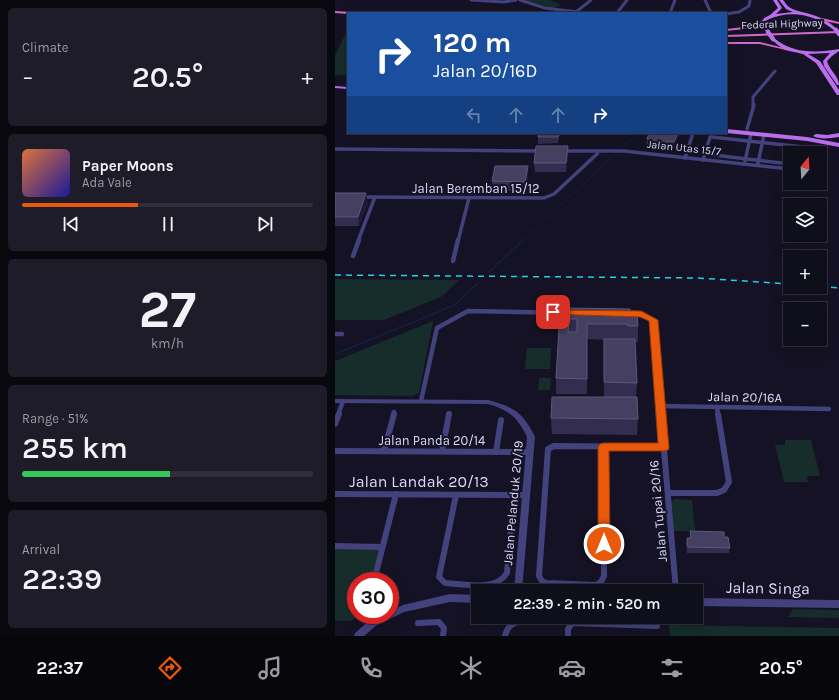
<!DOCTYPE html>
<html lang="en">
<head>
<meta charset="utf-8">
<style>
	body { margin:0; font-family:Karla,sans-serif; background:#1d1c28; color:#f1f3f6; height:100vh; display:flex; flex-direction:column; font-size:15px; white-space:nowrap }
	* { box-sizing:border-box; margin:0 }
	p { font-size:13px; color:#9b9ca3 }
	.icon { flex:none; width:22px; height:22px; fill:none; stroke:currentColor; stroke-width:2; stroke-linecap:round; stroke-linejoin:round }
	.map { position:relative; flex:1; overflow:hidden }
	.details { display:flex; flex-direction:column; gap:8px; padding:8px; background:#08080f; width:335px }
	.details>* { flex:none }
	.top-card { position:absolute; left:12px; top:12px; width:380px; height:122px; border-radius:0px; box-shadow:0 4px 16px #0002,0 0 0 1px #2f2e3a; background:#1a4fa0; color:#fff; overflow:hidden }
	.needle { width:26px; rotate:18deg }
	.controls { position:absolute; left:448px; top:146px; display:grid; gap:8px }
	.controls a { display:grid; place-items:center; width:44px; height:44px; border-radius:0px; background:#0f0e1b; box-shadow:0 4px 16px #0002,0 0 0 1px #2f2e3a; font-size:20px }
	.speed { position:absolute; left:12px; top:572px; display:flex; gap:8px; font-size:20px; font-weight:700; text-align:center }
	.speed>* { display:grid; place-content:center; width:52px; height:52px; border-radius:50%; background:#0f0e1b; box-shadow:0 4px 16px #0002,0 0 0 1px #2f2e3a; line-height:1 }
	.speed .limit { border:6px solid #d22; background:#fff; color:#111 }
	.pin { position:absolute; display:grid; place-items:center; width:34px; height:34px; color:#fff; margin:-17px; border-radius:8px; box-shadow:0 2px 6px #0006 }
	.me { position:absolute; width:44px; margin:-22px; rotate:0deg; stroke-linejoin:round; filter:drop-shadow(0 0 3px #0008) }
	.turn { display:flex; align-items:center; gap:14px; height:84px; padding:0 20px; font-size:18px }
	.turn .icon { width:52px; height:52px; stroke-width:2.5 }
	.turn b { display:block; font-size:28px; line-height:34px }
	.lanes { display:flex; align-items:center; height:38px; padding:0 20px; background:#0003; justify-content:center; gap:20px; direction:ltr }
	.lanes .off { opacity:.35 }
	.big { font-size:30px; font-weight:600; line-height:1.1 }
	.details .card { flex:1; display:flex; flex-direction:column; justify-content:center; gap:6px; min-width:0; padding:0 14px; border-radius:6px; background:#1d1c28 }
	.details .dial { align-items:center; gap:0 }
	.dial b { font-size:52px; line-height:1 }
	.song { display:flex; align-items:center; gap:12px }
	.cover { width:48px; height:48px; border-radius:6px; background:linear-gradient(135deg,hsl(20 70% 55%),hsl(240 70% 35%)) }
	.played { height:4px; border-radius:2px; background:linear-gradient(90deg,#ea580c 40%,#2f2e3a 40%) }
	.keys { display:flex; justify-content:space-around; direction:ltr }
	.heat { display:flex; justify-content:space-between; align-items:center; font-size:22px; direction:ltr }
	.charge { height:6px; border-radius:3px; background:linear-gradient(90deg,#34c759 51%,#2f2e3a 0) }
	.trip { position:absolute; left:136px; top:584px; width:232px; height:40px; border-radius:0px; background:#0f0e1b; box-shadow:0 4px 16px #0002,0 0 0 1px #2f2e3a; font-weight:600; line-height:40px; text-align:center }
	.tab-bar { display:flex; height:64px; justify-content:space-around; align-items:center; background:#06060b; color:#9b9ca3 }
	.tab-bar .icon { width:28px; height:28px }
	.tab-bar .active { color:#ea580c }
	.tab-bar b { font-size:18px; color:#f1f3f6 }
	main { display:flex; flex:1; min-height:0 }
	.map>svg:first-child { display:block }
	.green { fill:#162d2c }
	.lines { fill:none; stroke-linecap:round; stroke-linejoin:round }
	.stream-far1 { stroke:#10223e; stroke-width:1 }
	.stream { stroke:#10223e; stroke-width:1.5 }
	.minor-far3 { stroke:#43427d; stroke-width:3 }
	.minor-far2 { stroke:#43427d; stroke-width:3.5 }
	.minor-far1 { stroke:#43427d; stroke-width:4.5 }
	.minor { stroke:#43427d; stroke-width:6 }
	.tertiary { fill:#43427d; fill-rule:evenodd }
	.primary { fill:#ba6eed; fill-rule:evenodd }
	.trunk { fill:#d368ca; fill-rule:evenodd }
	.rail { stroke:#1cd4e3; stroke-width:1.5; stroke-dasharray:6 5; stroke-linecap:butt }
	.primary-bridge { stroke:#ba6eed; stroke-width:4.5 }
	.wall { fill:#332d50 }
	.shaded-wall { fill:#1f1a37 }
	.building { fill:#453f62; stroke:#5d587a; fill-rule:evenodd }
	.route { fill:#ea580c; stroke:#983908 }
	.labels { text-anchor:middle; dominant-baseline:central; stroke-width:4; stroke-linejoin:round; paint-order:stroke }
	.far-street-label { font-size:11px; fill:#dcd9fa; stroke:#141224 }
	.street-label { font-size:13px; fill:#dcd9fa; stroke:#141224 }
	.near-street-label { font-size:16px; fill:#dcd9fa; stroke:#141224 }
</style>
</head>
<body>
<main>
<section class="details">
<div class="card"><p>Climate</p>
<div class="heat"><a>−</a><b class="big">20.5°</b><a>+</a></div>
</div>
<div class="card">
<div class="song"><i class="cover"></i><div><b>Paper Moons</b><p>Ada Vale</p></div></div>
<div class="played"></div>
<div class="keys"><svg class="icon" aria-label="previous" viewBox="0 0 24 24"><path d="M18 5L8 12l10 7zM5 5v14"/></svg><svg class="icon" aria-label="pause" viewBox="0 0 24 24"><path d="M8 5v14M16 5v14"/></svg><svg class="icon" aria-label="next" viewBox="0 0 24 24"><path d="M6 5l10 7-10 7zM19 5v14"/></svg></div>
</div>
<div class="card dial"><b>27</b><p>km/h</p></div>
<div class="card"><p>Range · 51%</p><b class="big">255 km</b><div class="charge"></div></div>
<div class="card"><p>Arrival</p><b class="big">22:39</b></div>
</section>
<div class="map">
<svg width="504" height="636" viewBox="0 0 504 636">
	<rect width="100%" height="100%" fill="#141224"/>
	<g class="green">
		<path d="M190,0H215L227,5L219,8Z"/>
		<path d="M13,29V75H0V55Z"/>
		<path d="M0,279L124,280L106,297L49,320H0Z"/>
		<path d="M98,321L84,393L78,396L0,395V361Z"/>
		<path d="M192,348H216L215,369H190Z"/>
		<path d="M204,378H216L215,390H203Z"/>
		<path d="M450,440H476L485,476H472L473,482H449L440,445H450Z"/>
		<path d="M340,499L357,500L360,531H337L335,504Z"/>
		<path d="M0,548L44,549L36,581H21V615H24L16,621H0Z"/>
		<path d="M458,609L504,610V618L453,617Z"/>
		<path d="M334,625L504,628V636H335Z"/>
	</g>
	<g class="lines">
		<g class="stream-far1">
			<path d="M286,149L303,133"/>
			<path d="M187,241L280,154"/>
		</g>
		<g class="stream">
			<path d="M154,272L188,240"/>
			<path d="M0,354L120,305L144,282"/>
		</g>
		<g class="minor-far3">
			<path d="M136,0L169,2L181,0"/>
			<path d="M185,0L210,8L251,13"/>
			<path d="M370,0L376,13"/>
			<path d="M241,12L256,0"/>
			<path d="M282,13L292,0"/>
			<path d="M335,13L340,0"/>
			<path d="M391,14L404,12L414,6L415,0"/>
			<path d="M418,106V97L440,71"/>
		</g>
		<g class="minor-far2">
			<path d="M412,129L419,105"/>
			<path d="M0,149L206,151"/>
			<path d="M228,151H289L455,169"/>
			<path d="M370,154L455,164"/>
			<path d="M350,158L358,133"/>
			<path d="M368,160L375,137H377L487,149L485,172"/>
			<path d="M410,161L416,134"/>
			<path d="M423,163L429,135"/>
			<path d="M26,197L209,198L219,194L262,154L263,151"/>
			<path d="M23,241L40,197"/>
			<path d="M123,241L134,198"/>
		</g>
		<g class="minor-far1">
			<path d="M18,256L24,240"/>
			<path d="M118,261L123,240"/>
			<path d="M298,314H308L318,320L326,415"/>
			<path d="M0,334H7"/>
			<path d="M86,401L102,328L133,311L230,313"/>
			<path d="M325,406L494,409"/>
			<path d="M382,407L383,415"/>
			<path d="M3,415L8,401"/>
			<path d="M58,415L59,412"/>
			<path d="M114,415V413"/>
		</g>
		<g class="minor">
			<path d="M326,414L341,591"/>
			<path d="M0,424L4,414"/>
			<path d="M269,447V576L266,582L261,585L211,583L207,581L204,576L213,449L219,446L329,447"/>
			<path d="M0,451L194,452"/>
			<path d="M49,451L59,414"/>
			<path d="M107,451L114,414"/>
			<path d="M161,452L166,420"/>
			<path d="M333,493H382L389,490L394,482L383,414"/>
			<path d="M0,494L191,495"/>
			<path d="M121,495L104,577L110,583C129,584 160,592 172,573L178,509"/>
			<path d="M0,546L47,547"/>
			<path d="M39,581L61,494"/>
			<path d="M83,623L104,622L109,628L108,636"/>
			<path d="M170,636C174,619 188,621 202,622"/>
			<path d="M233,636V629L237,623L322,626"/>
		</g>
		<g class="tertiary">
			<path d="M0,399L153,400C179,407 188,412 200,437L187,591H179L192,437C183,418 174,410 153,404L0,403Z"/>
			<path d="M115,594L143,595V603L115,602L69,612L42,625L29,636H19L20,633C32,623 38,615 55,615V611L68,605Z"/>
			<path d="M361,598L504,600V608L361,606Z"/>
		</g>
		<g class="primary">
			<path d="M438,0H442L447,8L441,14L458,12L451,9L444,0H448C450,2 452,6 454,7C462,12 470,12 478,15C488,18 496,23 503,30L500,31C480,14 455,9 432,20L430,24L435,32L432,33L426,24L429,18L435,15L443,8Z"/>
			<path d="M437,38H439C458,54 481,53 504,49V51L497,56L492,61C494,70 504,76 504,85H502L489,66L488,61L495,53L473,54L485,61L504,90V95H502L481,63L468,54L450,50L443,45L437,40Z"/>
			<path d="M0,86L13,87V89L0,88Z"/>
			<path d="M391,129L472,137L504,143V147L472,141L391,133Z"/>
			<path d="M504,133V137C495,138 486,140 478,136L481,134L492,135Z"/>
		</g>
		<g class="trunk">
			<path d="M0,11L16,12L18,13H13V14L0,13Z"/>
			<path d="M487,18L504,22V24L485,20V19Z"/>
			<path d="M428,20L430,21V22L410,29L391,31V29L409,27Z"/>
			<path d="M504,31V33L391,37V35Z"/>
			<path d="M391,42H425L453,49L451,50L425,44H391Z"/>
		</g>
		<g class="rail">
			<path d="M0,275L363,278L455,284"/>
			<path d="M485,286L504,288"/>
		</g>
		<g class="primary-bridge">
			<path d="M501,30L504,34"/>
			<path d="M433,32L438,39"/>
		</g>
	</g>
	<g class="wall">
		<path d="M203,133H225L223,143L203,144Z"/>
		<path d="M344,135L339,149L331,148L330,150L317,149V146H311L312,139Z"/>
		<path d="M233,155L231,172H200L199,163Z"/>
		<path d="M193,175L191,191H158L157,181Z"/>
		<path d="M0,193L33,203L24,226H0Z"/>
		<path d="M295,311L303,326V342H300L302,383L301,397L303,419L302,435L217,434L216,418L269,397V340L252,339V394H221V378L225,312Z"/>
		<path d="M355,531L389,537L395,548L394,553H352L351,543L352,538H355Z"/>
	</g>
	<g class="shaded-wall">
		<path d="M343,133H344V135L339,149V142Z"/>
		<path d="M233,146V155L231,172V163Z"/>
		<path d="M193,166V175L191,191L190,182Z"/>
		<path d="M31,193L33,203L24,226L23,217Z"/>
	</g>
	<g class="building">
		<path d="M203,133H224L223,137H203Z"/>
		<path d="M314,133H343L339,142L332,141L331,144L317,142L318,140L312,139Z"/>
		<path d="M201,146H233L231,163H199Z"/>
		<path d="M160,166H193L190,182L157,181Z"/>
		<path d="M0,193H31L23,217H0Z"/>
		<path d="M233,308L295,309V311H302L303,326H293V324H252V379L221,378L225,312H233ZM234,319H242V332H233Z"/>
		<path d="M269,339H300L302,383L269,382Z"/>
		<path d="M217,397H302L303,419L216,418Z"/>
		<path d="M355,531L389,532V537H393L395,548L353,547L352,538H356Z"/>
	</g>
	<path class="route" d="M218,310L306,311L323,320L334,448L333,450L329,451H274L275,544L274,548L269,549L265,548L263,544V447L265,444L268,443H323L314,321L305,317L215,314L213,312Z"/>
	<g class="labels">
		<g class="far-street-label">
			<text transform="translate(447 24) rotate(-2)">Federal Highway</text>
			<text transform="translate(349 148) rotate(6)">Jalan Utas 15/7</text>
		</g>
		<g class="street-label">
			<text x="141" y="188">Jalan Beremban 15/12</text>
			<text transform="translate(410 397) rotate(1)">Jalan 20/16A</text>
			<text x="97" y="440">Jalan Panda 20/14</text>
			<text transform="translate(178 503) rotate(-85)">Jalan Pelanduk 20/19</text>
			<text transform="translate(323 511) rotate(-95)">Jalan Tupai 20/16</text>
		</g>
		<g class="near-street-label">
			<text x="84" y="481">Jalan Landak 20/13</text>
			<text transform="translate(433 588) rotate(1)">Jalan Singa</text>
		</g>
	</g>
</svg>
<div class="controls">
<a><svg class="needle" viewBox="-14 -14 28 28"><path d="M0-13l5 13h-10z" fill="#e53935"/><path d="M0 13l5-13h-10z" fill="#9b9ca3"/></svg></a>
<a><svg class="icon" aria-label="layers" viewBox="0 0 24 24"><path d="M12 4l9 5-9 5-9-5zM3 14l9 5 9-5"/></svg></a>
<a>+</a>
<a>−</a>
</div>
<div class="speed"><div class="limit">30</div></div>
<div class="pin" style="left:218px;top:312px;background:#d93025"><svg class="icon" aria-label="arrive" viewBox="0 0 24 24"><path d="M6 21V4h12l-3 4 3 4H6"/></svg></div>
<svg class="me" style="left:269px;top:544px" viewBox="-20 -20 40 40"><circle r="17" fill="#ea580c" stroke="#fff" stroke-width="3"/><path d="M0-11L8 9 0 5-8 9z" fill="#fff"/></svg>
<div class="trip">22:39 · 2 min · 520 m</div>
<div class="top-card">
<div class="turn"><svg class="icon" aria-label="right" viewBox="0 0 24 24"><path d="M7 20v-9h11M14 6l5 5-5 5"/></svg><div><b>120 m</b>Jalan 20/16D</div></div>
<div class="lanes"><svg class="icon off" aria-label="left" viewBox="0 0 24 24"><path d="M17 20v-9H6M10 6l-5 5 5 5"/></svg><svg class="icon off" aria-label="ahead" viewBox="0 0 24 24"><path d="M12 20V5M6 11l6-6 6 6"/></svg><svg class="icon off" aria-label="ahead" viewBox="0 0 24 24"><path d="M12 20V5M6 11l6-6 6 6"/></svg><svg class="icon" aria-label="right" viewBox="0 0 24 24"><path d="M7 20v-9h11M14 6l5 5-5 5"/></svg></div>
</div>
</div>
</main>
<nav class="tab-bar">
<b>22:37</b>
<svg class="icon active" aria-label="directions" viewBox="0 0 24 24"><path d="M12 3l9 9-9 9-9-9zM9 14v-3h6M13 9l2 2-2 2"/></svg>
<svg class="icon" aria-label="music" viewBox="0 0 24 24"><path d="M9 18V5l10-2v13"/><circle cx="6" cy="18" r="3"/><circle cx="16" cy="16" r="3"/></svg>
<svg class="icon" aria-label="phone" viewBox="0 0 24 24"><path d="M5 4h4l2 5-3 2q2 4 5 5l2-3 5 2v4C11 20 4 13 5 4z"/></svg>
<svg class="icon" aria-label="climate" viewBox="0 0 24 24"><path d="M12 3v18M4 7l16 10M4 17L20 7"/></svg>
<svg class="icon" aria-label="car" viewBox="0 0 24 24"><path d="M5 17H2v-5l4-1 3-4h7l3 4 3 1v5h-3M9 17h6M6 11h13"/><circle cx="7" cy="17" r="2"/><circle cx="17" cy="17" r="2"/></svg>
<svg class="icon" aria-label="filters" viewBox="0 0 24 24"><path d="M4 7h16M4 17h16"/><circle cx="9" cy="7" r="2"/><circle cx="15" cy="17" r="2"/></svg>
<b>20.5°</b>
</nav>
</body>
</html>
